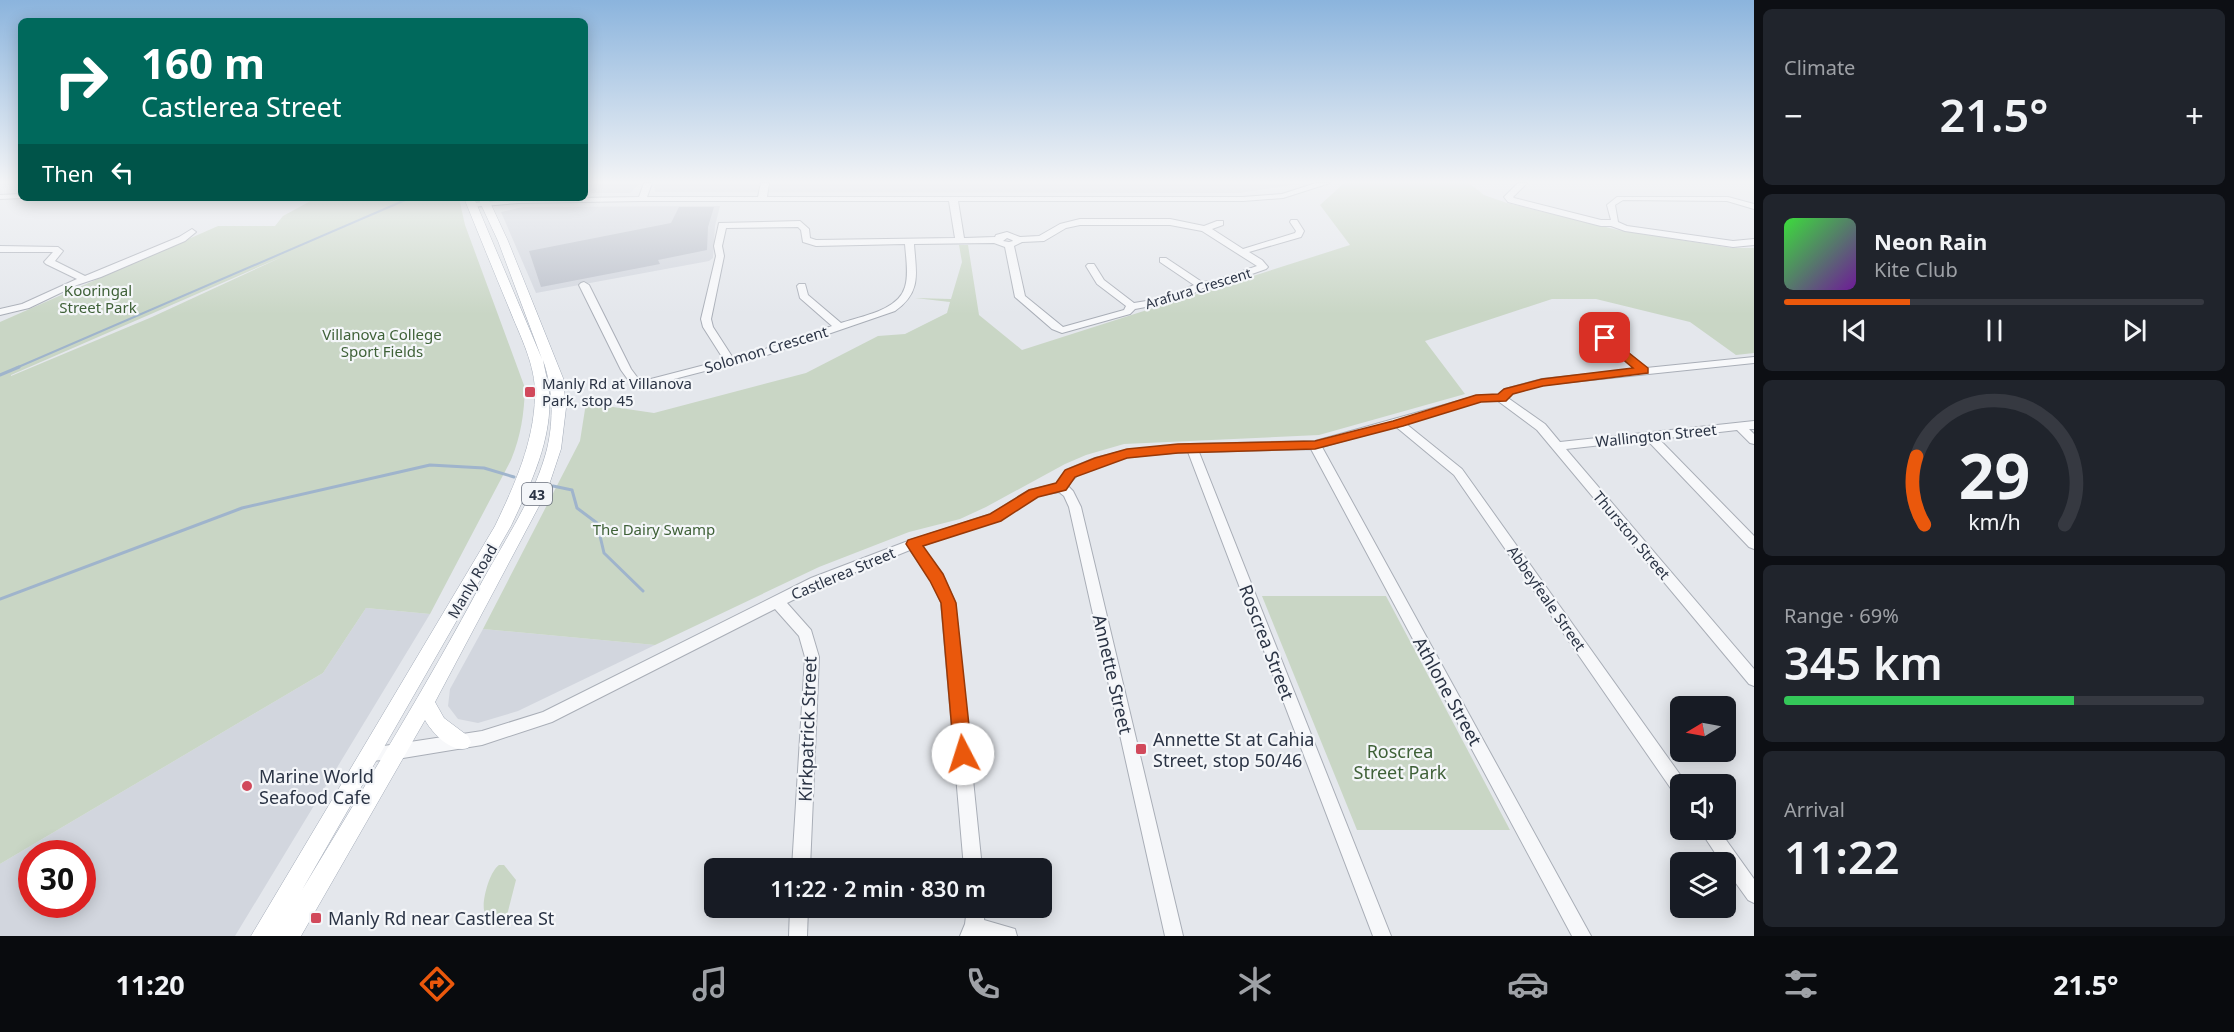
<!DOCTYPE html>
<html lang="en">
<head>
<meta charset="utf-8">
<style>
	body { margin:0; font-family:"Noto Sans",sans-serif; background:#20242c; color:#f1f3f6; height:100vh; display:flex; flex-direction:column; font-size:22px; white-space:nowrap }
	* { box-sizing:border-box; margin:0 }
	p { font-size:20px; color:#9ea1a6 }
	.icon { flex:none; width:33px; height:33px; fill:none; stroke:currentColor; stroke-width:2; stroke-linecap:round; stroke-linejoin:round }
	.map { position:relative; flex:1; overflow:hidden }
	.sheet { display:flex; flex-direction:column; gap:9px; padding:9px; background:#0d0f14; width:480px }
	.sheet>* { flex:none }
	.guide { position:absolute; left:18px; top:18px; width:570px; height:183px; border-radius:9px; box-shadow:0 3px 15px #0003; background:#00695c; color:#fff; overflow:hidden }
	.needle { width:39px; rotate:260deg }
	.tools { position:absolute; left:1670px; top:696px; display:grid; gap:12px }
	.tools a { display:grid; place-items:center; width:66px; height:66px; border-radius:9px; background:#171b24; box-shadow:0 3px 15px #0003; font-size:30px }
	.speed { position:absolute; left:18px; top:840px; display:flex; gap:12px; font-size:30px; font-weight:700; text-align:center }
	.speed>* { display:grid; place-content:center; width:78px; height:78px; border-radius:50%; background:#171b24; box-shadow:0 3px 15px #0003; line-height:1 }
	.speed .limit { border:9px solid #d22; background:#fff; color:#111 }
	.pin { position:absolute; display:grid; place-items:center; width:51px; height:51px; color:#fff; margin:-26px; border-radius:12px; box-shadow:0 3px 9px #0006 }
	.me { position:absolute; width:66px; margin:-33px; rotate:355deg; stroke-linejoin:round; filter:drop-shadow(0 0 4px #0008) }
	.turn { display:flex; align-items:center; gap:21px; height:126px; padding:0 24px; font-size:27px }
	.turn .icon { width:78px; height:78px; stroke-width:2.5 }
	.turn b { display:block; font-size:42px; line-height:51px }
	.then { display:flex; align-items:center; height:57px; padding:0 24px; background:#0003; gap:12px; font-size:22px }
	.big { font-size:45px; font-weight:600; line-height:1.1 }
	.sheet .widget { flex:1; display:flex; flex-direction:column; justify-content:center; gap:9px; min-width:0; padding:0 21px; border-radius:9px; background:#20242c }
	.sheet .dial { align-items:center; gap:0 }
	.dial svg { height:156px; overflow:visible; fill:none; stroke:#363941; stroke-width:7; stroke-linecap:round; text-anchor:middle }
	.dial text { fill:#f1f3f6; stroke:none }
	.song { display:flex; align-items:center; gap:18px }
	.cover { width:72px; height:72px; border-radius:9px; background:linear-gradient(135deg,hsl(120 70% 55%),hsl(280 70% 35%)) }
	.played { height:6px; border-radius:3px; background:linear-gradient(90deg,#ea580c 30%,#363941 30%) }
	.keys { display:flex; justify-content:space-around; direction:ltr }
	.heat { display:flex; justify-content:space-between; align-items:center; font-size:33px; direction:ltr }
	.charge { height:9px; border-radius:4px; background:linear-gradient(90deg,#34c759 69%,#363941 0) }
	.trip { position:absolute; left:704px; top:858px; width:348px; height:60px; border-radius:9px; background:#171b24; box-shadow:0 3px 15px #0003; font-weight:600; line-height:60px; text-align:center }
	.menu { display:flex; height:96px; justify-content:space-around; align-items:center; background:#090b0e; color:#9ea1a6 }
	.menu .icon { width:42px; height:42px }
	.menu .current { color:#ea580c }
	.menu b { font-size:27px; color:#f1f3f6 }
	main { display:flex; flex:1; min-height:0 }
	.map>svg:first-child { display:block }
	.built { fill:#d2d6de; fill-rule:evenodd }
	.green { fill:#c9d6c5; fill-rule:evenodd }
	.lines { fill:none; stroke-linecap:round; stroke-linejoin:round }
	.stream-far1 { stroke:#9fb4cc; stroke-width:2 }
	.stream { stroke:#9fb4cc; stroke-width:3 }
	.building { fill:#bbc0ca }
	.minor-casing { stroke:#a9aeb7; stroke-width:2 }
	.major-casing { stroke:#a3abb8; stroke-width:1 }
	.minor { fill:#f7f8fa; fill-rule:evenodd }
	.major { fill:#fff; fill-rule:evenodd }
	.route { fill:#ea580c; stroke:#983908; stroke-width:1.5 }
	.poi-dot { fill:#d1495b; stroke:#f4f6f9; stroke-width:2 }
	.labels { text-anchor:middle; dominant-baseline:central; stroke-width:4.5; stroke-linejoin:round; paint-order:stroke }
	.far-street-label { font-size:14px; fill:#2b3445; stroke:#f4f6f9 }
	.shield { fill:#f4f6f9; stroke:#676e7b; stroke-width:1.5 }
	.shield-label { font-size:14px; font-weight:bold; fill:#2b3445 }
	.park-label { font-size:15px; fill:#3f6138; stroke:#f4f6f9 }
	.street-label { font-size:15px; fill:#2b3445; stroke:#f4f6f9 }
	.poi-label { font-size:15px; fill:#2b3445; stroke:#f4f6f9; text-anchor:start }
	.near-street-label { font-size:18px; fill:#2b3445; stroke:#f4f6f9 }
	.near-poi-label { font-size:18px; fill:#2b3445; stroke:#f4f6f9; text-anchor:start }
	.near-park-label { font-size:18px; fill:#3f6138; stroke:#f4f6f9 }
</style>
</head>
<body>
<main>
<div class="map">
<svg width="1754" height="936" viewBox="0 0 1754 936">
	<rect width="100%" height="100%" fill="#e4e7ec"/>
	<g class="built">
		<path d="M586,183H640L630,193H594L585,192Z"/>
		<path d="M654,183H1306L1239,193L661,192H655Z"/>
		<path d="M720,206L715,226L713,258L709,261L536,293L501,212L523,207Z"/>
		<path d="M366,608L430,614L235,936H0V864L323,673ZM32,854H82V904H32Z"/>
		<path d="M483,629L655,645L518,711L478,723L458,719L448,706L450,689Z"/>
	</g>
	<g class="green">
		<path d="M1344,183H1469L1484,195L1507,203L1618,230L1732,248H1754V353L1736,355L1690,322L1596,299H1552L1425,341L1465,394L1319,435L1124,444L1086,455L1065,464L986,507L960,519L909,532L819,567L655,645L483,629L580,441L586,403L654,413L806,373L878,336L905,334L947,313L950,302L915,298L951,299L962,262L959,245H968L979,315L1022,350L1350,245L1320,205Z"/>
		<path d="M316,198H459L465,225L525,388C524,414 521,436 511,460L430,614L366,608L323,673L0,864V322L218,226H275L283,216ZM284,256L152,317L11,376V375Z"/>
		<path d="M1262,596H1386L1510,830H1357Z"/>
		<path d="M499,865H504L516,880L505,923L500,928C495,924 486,917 484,910C482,899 490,871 499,865Z"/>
	</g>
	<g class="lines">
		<path class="stream-far1" d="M16,368L410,198"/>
		<g class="stream">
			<path d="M0,375L19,367"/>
			<path d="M553,486L572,490L577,508L597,523L604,553L643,591"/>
			<path d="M0,599L242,508L430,465L484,468L514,477"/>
		</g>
	</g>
	<path class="building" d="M679,207H714L708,227L707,250L658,260L660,264L541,287L529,251L671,223Z"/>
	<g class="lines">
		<defs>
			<g id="minor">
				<path d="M644,183H652L647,197H758L761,183H769L767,197H1243L1282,194L1316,183H1330L1283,198L1243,201H958L964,238L995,237L996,235L1007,232L1020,237L1039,236L1060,224L1080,219H1170L1204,226L1217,221H1223V225L1212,229L1243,249L1295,233L1296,231L1290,222L1291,220H1297L1304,231L1301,237L1249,252L1262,260L1268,267L1266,269L1218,286L1203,288L1191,295L1172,302L1135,309L1130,314L1062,333L1052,329L1015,297L1005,247L994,243L914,244C916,273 922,292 895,311L767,355L647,386L629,381L621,370L579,285L581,283L584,282L589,285L631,369L637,377L647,380L724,360L703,327L701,319L716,256L714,246L719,223L800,221L809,229L810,238L816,240L955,238L949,201H642L518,203L472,207L468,205L472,203L518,199L639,197ZM1080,225H1170L1202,231L1257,266L1214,281L1202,282L1166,258H1160V262L1194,285L1165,298L1134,303L1104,280L1094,264H1088L1086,266L1097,284L1126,306L1124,310L1063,327L1025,296L1014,246L1022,242L1044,241L1066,228ZM798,227L801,230L803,242L816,246L905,244C906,258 909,274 905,287C898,311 861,316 841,323L808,295L805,284H799L797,286L800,298L832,326L759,351L733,358L713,327L711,319L724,256L722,246L726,228ZM1007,238L1012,240L1013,241L1009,242L1003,241Z"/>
				<path d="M1518,183H1527L1513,197L1514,198L1601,220H1611L1607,205L1617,197H1728L1754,204V209L1727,201L1623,200L1615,205L1618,222L1627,226L1733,241L1754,239V245L1733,247L1625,231L1611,226H1601L1508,202L1504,197Z"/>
				<path d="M21,194V198H23L0,199V195Z"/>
				<path d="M192,229L196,232L185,241L101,277L77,285L29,308L0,315V309L22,304L77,279L46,264L44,262L53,252H0V246L58,247L63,251L55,261L85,276L179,237Z"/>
				<path d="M1600,326L1604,327L1609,336L1646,368L1754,357V363L1543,385L1513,393L1508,398L1545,424L1560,442L1754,421V429H1749L1754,434V444L1750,443L1737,430L1659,439L1754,536V549L1749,547L1647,440L1566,449L1754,669V686L1749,684L1537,430L1498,401H1481L1405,423L1462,469L1686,783L1687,784H1680V795L1674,793L1454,475L1395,426L1322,447L1591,936H1572L1311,449L1199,452L1391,936H1373L1188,452C1154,455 1087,455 1068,486L1073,491L1081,507L1183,936H1165L1069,507L1064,496L1059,492L1037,496L999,520L921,546L942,574L955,602L982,868H964L941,602L931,580L910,550L821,586L787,603L811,630L819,657L810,868H792L805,657L799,636L775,609L552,722L482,745L397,759L370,761L364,759L362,754L364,749L482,731L543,712L811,578L908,541L991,514L1029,490L1057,484L1066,470L1095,458L1127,450L1192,444L1315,441L1476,396L1498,395L1505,389L1542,379L1635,369L1601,340L1595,329Z"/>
				<path d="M1700,830H1719L1754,879V903L1748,900L1725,868V862H1721Z"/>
				<path d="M790,908H808L807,936H789Z"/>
				<path d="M967,908H985L984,920L1015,929L1017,936H960L965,924Z"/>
			</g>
			<path id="major" d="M464,198H474L542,359L498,241L478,198H488L508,241L563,378L566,408L561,449L547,491L435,702L444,718L468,736L471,742L468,748C452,754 432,733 425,720L301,936H276L277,934L276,936H251L495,526C515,484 534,442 535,396C536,365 520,336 509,308C494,272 479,235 464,198ZM543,360C553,388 554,420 547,449C535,496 506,538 483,580C427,686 364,787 302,890L511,526C530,485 553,439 549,392C548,382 545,371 543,360Z"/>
		</defs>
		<use href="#minor" class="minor-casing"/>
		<use href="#major" class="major-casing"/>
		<use href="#minor" class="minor"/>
		<use href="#major" class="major"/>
	</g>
	<linearGradient id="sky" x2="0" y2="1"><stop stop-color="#8bb4dd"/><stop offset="0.58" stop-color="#f3f4f6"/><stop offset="1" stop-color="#f3f4f6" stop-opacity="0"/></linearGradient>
	<rect width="1754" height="314" fill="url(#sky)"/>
	<path class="route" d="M1605,334L1648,368V373L1543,386L1513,394L1506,401L1481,402L1403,426L1315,449L1178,453L1127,458L1075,477L1066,490L1038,497L1001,521L923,546L943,574L956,603L972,754L970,759L963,762L957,759L954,754L941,603L930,581L906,544L908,540L990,514L1029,490L1056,483L1065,470L1095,458L1127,449L1178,444L1315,441L1393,421L1476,395L1498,394L1504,389L1542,379L1633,368L1600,340L1599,338Z"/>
	<g class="poi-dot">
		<rect x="524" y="386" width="12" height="12" rx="3"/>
		<rect x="1135" y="743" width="12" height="12" rx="3"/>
		<circle cx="247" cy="786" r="6"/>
		<rect x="310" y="912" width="12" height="12" rx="3"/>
	</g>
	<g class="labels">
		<g class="far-street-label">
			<text transform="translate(1198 288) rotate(-17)">Arafura Crescent</text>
		</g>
		<rect class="shield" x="522" y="483" width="30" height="22" rx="4.5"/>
		<g class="shield-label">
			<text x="537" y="494">43</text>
		</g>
		<g class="park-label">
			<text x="98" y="290">Kooringal<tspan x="98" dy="17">Street Park</tspan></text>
			<text x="382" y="334">Villanova College<tspan x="382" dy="17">Sport Fields</tspan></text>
			<text x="654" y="529">The Dairy Swamp</text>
		</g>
		<g class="street-label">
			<text transform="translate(766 349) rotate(-17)">Solomon Crescent</text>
			<text transform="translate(1656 435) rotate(-6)">Wallington Street</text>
			<text transform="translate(1632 535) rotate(50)">Thurston Street</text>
			<text transform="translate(843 573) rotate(-23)">Castlerea Street</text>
			<text transform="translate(472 581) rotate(-60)">Manly Road</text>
			<text transform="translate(1547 598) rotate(55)">Abbeyfeale Street</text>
		</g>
		<g class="poi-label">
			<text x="542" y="383">Manly Rd at Villanova<tspan x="542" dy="17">Park, stop 45</tspan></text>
		</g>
		<g class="near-street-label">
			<text transform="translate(1267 642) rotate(69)">Roscrea Street</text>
			<text transform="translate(1113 674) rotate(77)">Annette Street</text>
			<text transform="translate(1448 691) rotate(61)">Athlone Street</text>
			<text transform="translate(807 729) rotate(-88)">Kirkpatrick Street</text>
		</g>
		<g class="near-poi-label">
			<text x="1153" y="739">Annette St at Cahia<tspan x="1153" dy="21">Street, stop 50/46</tspan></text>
			<text x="259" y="776">Marine World<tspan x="259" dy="21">Seafood Cafe</tspan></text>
			<text x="328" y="918">Manly Rd near Castlerea St</text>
		</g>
		<g class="near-park-label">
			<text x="1400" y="751">Roscrea<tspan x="1400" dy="21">Street Park</tspan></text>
		</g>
	</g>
</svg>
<div class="tools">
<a><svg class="needle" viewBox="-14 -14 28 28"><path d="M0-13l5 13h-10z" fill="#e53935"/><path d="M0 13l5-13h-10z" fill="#9ea1a6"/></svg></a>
<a><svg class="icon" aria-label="sound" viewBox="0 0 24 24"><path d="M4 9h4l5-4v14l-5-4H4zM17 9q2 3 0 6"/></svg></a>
<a><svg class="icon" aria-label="layers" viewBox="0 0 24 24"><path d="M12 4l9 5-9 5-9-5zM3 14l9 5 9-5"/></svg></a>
</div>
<div class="speed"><div class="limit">30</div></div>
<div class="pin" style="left:1605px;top:338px;background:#d93025"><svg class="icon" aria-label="arrive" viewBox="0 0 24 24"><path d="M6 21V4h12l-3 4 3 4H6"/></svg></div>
<svg class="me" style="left:963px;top:754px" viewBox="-20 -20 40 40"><circle r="19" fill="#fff"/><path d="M0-13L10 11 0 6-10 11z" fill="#ea580c"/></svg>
<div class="trip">11:22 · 2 min · 830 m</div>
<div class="guide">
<div class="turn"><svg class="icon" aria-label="right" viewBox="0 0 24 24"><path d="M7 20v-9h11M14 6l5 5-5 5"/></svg><div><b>160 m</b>Castlerea Street</div></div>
<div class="then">Then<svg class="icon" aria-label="left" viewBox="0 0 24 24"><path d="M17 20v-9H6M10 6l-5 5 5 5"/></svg></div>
</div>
</div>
<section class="sheet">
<div class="widget"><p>Climate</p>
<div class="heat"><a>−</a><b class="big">21.5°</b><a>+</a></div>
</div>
<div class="widget">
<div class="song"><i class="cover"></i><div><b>Neon Rain</b><p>Kite Club</p></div></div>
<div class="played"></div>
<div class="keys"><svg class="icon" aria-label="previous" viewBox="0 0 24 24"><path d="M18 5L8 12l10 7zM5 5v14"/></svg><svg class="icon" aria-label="pause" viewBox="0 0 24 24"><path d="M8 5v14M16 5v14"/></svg><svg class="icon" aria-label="next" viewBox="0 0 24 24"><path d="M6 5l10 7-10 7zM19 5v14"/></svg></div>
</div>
<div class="widget dial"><svg viewBox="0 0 100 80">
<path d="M14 69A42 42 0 1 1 86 69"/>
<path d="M14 69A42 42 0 0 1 10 34" stroke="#ea580c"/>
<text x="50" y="56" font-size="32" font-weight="700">29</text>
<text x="50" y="72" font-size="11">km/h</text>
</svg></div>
<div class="widget"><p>Range · 69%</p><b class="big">345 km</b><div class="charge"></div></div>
<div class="widget"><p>Arrival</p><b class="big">11:22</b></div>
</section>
</main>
<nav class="menu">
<b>11:20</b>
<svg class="icon current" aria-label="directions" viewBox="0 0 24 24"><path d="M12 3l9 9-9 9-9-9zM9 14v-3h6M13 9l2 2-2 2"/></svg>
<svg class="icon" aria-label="music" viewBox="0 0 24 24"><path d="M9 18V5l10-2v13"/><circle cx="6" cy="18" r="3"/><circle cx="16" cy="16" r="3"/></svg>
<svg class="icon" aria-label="phone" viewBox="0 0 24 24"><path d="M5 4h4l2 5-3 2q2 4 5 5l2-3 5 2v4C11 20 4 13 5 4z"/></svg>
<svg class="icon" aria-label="climate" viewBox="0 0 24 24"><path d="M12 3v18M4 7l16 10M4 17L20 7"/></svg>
<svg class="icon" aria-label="car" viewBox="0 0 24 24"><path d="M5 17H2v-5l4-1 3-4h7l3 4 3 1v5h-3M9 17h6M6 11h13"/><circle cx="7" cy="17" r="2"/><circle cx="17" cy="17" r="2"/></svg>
<svg class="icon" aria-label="filters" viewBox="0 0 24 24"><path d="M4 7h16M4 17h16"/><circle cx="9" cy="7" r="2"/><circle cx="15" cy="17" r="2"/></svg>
<b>21.5°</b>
</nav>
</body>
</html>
